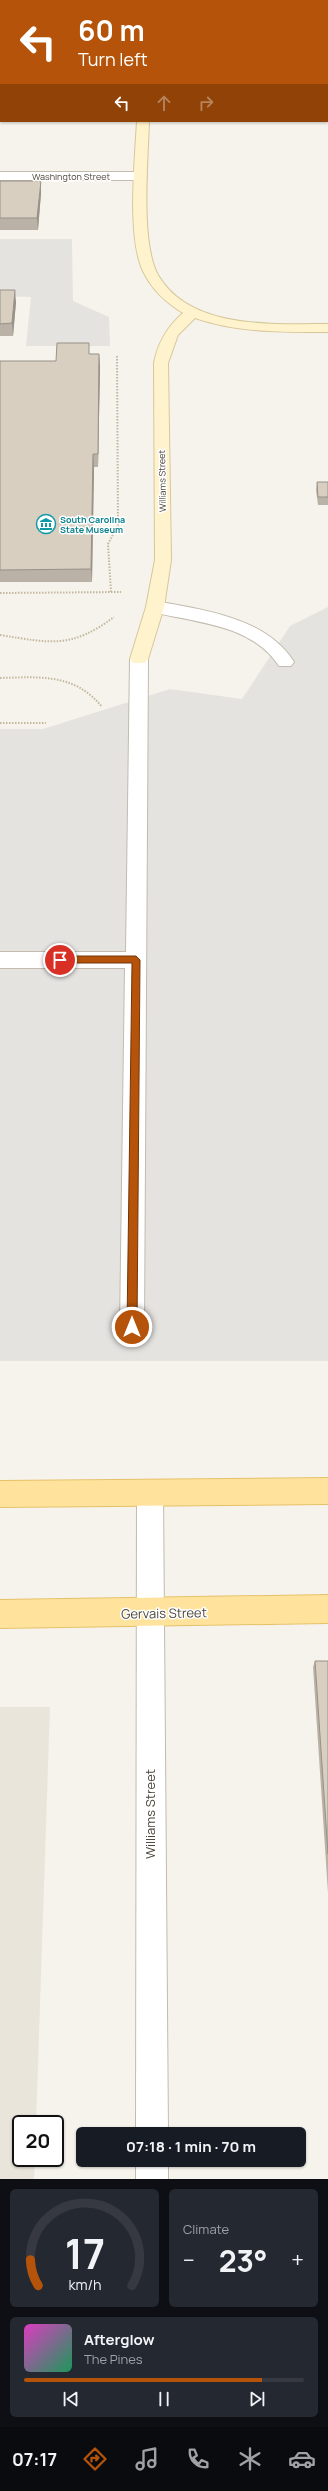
<!DOCTYPE html>
<html lang="en">
<head>
<meta charset="utf-8">
<style>
	body { margin:0; font-family:Manrope,sans-serif; background:#242831; color:#f1f3f6; height:100vh; display:flex; flex-direction:column; font-size:15px; white-space:nowrap }
	* { box-sizing:border-box; margin:0 }
	p { font-size:13px; color:#9ea1a6 }
	.icon { flex:none; width:22px; height:22px; fill:none; stroke:currentColor; stroke-width:2; stroke-linecap:round; stroke-linejoin:round }
	.map { position:relative; height:2179px; overflow:hidden }
	.panel { display:flex; flex-direction:column; gap:10px; padding:10px; background:#0d0f14; flex:1 }
	.panel>* { flex:none }
	.banner { position:absolute; left:0px; top:0px; width:328px; height:122px; box-shadow:0 1px 3px #0004; background:#b45309; color:#fff; overflow:hidden }
	.speed { position:absolute; left:12px; top:2115px; display:flex; gap:8px; font-size:20px; font-weight:700; text-align:center }
	.speed>* { display:grid; place-content:center; width:52px; height:52px; border-radius:50%; background:#171b24; box-shadow:0 1px 3px #0004; line-height:1 }
	.speed .limit { border:2px solid #111; border-radius:6px; background:#fff; color:#111 }
	.pin { position:absolute; display:grid; place-items:center; width:34px; height:34px; color:#fff; margin:-17px; border:2px solid #fff; border-radius:50%; box-shadow:0 1px 4px #0007 }
	.me { position:absolute; width:44px; margin:-22px; rotate:0deg; stroke-linejoin:round; filter:drop-shadow(0 0 3px #0008) }
	.turn { display:flex; align-items:center; gap:14px; height:84px; padding:0 12px; font-size:18px }
	.turn .icon { width:52px; height:52px; stroke-width:2.5 }
	.turn b { display:block; font-size:28px; line-height:34px }
	.lanes { display:flex; align-items:center; height:38px; padding:0 12px; background:#0003; justify-content:center; gap:20px; direction:ltr }
	.lanes .off { opacity:.35 }
	.big { font-size:30px; font-weight:700; line-height:1.1 }
	.panel .widget { flex:1; display:flex; flex-direction:column; justify-content:center; gap:6px; min-width:0; padding:0 14px; border-radius:6px; background:#242831 }
	.panel .dial { align-items:center; gap:0 }
	.dial svg { height:104px; overflow:visible; fill:none; stroke:#363941; stroke-width:7; stroke-linecap:round; text-anchor:middle }
	.dial text { fill:#f1f3f6; stroke:none }
	.song { display:flex; align-items:center; gap:12px }
	.cover { width:48px; height:48px; border-radius:6px; background:linear-gradient(135deg,hsl(310 70% 55%),hsl(150 70% 35%)) }
	.played { height:4px; border-radius:2px; background:linear-gradient(90deg,#b45309 85%,#363941 85%) }
	.keys { display:flex; justify-content:space-around; direction:ltr }
	.heat { display:flex; justify-content:space-between; align-items:center; font-size:22px; direction:ltr }
	.panel .tiles { flex:1; display:grid; gap:10px; grid-template-columns:1fr 1fr }
	.widget:last-child { grid-column:span 2 }
	.trip { position:absolute; left:76px; top:2127px; width:230px; height:40px; border-radius:6px; background:#171b24; box-shadow:0 1px 3px #0004; font-weight:700; line-height:40px; text-align:center }
	.tab-bar { display:flex; height:64px; justify-content:space-around; align-items:center; background:#090b0e; color:#9ea1a6 }
	.tab-bar .icon { width:28px; height:28px }
	.tab-bar .on { color:#b45309 }
	.tab-bar b { font-size:18px; color:#f1f3f6 }
	.map>svg:first-child { display:block }
	.residential { fill:#eae5da }
	.parking { fill:#e5e3e0 }
	.lines { fill:none; stroke-linecap:round; stroke-linejoin:round }
	.lane-casing { stroke:#c2bbae; stroke-width:2 }
	.street-casing { stroke:#c2bbae; stroke-width:2 }
	.secondary-casing { stroke:#d6c79b; stroke-width:2 }
	.primary-casing { stroke:#e6c16a; stroke-width:2 }
	.path { stroke:#c4b79f; stroke-width:2; stroke-dasharray:1.5 1.5; stroke-linecap:butt }
	.lane { fill:#fff; fill-rule:evenodd }
	.street { fill:#fff; fill-rule:evenodd }
	.secondary { fill:#fff3cd; fill-rule:evenodd }
	.primary { fill:#ffe39c; fill-rule:evenodd }
	.wall { fill:#bab2a6 }
	.shaded-wall { fill:#979187 }
	.building { fill:#d8cfc1; stroke:#979187 }
	.route { fill:#b45309; stroke:#753606 }
	.labels { text-anchor:middle; dominant-baseline:central; stroke-width:3; stroke-linejoin:round; paint-order:stroke }
	.far-street-label { font-size:9px; fill:#4b4439; stroke:#fff }
	.far-culture-label { font-size:9px; font-weight:bold; fill:#0d838f; stroke:#fff; text-anchor:start }
	.near-street-label { font-size:13px; fill:#4b4439; stroke:#fff }
</style>
</head>
<body>
<div class="map">
<svg width="328" height="2179" viewBox="0 0 328 2179">
	<rect width="100%" height="100%" fill="#f6f3ec"/>
	<path class="residential" d="M0,1707H50L36,2124H21V2158H35L34,2179H0Z"/>
	<g class="parking">
		<path d="M0,239H72L73,301L109,317L110,346H26L31,297L0,296Z"/>
		<path d="M328,607V1361H0V729H43L170,689L242,699L290,626Z"/>
	</g>
	<g class="lines">
		<defs>
			<g id="lane">
				<path d="M155,601C203,610 266,617 294,662L291,666H279C251,623 194,623 149,611L146,607L149,603Z"/>
				<path d="M139,653L145,655L148,659L144,1327L141,1335L132,1338L123,1335L120,1327L125,968H0V952H126L130,659L133,655Z"/>
			</g>
			<g id="street">
				<path d="M0,172H141L147,176L141,180H0Z"/>
				<path d="M150,1480L159,1484L163,1493L168,2134H136L137,1493L141,1484Z"/>
				<rect x="136" y="2160" width="32" height="19"/>
			</g>
			<g id="secondary">
				<rect x="140" y="0" width="12" height="1"/>
				<path d="M137,121H149C148,160 140,242 158,275C190,330 273,324 328,324V332C283,332 238,333 195,318L178,335L168,363L171,560L164,607L148,659L145,663H133L130,659L146,607L155,560L154,363C158,342 167,327 183,313C167,303 154,292 145,275C126,243 135,160 137,121Z"/>
			</g>
			<g id="primary">
				<path d="M328,1478V1504L0,1507V1481Z"/>
				<path d="M328,1595V1623L0,1628V1600Z"/>
			</g>
		</defs>
		<use href="#lane" class="lane-casing"/>
		<use href="#street" class="street-casing"/>
		<use href="#secondary" class="secondary-casing"/>
		<use href="#primary" class="primary-casing"/>
		<g class="path">
			<path d="M111,592L108,544L118,525L117,356"/>
			<path d="M0,593L121,592"/>
			<path d="M0,635C51,643 71,649 114,617"/>
			<path d="M0,678C39,677 75,673 102,707"/>
			<path d="M0,723H46"/>
		</g>
		<use href="#lane" class="lane"/>
		<use href="#street" class="street"/>
		<use href="#secondary" class="secondary"/>
		<use href="#primary" class="primary"/>
	</g>
	<g class="wall">
		<path d="M0,181H41V193L38,230H0Z"/>
		<path d="M0,290L16,302L13,336H0Z"/>
		<path d="M89,354H99L100,367L98,467H94L92,582H0V361H56Z"/>
		<path d="M317,482H328V505H318L316,490Z"/>
		<path d="M315,1661H328V1893L313,1667Z"/>
	</g>
	<g class="shaded-wall">
		<path d="M41,181V193L38,230L37,218Z"/>
		<path d="M15,290L16,302L13,336L12,323Z"/>
		<path d="M99,354L100,367L98,467V454Z"/>
		<path d="M93,454L94,467L92,582L91,569Z"/>
	</g>
	<g class="building">
		<rect x="204" y="0" width="34" height="1"/>
		<path d="M0,181H41L37,218H0Z"/>
		<path d="M0,290H15L12,323L0,324Z"/>
		<path d="M57,343H89V354H99L98,454H93L91,569L0,570V361H56Z"/>
		<path d="M317,482H328V497H318Z"/>
		<path d="M315,1661H328V1854Z"/>
	</g>
	<path class="route" d="M60,956H136L140,960L137,1327L132,1332L127,1327L132,963H60L56,960Z"/>
	<defs>
		<symbol id="museum-ring" viewBox="-11 -11 22 22"><circle r="9.5" fill="#fff" stroke="#0f9aa8" stroke-width="1.5"/><path d="M0-6L6-3V-2H-6V-3ZM-5-1h2V3h-2ZM-1-1h2V3h-2ZM3-1h2V3H3ZM-6 4H6V6H-6Z" fill="#0f9aa8"/></symbol>
	</defs>
	<g fill-rule="evenodd">
		<use href="#museum-ring" x="35" y="513" width="22" height="22"/>
	</g>
	<g class="labels">
		<g class="far-street-label">
			<text x="71" y="176">Washington Street</text>
			<text transform="translate(162 481) rotate(-91)">Williams Street</text>
		</g>
		<g class="far-culture-label">
			<text x="60" y="519">South Carolina<tspan x="60" dy="10">State Museum</tspan></text>
		</g>
		<g class="near-street-label">
			<text transform="translate(164 1613) rotate(-1)">Gervais Street</text>
			<text transform="translate(150 1814) rotate(-90)">Williams Street</text>
		</g>
	</g>
</svg>
<div class="speed"><div class="limit">20</div></div>
<div class="pin" style="left:60px;top:960px;background:#d93025"><svg class="icon" aria-label="arrive" viewBox="0 0 24 24"><path d="M6 21V4h12l-3 4 3 4H6"/></svg></div>
<svg class="me" style="left:132px;top:1327px" viewBox="-20 -20 40 40"><circle r="17" fill="#b45309" stroke="#fff" stroke-width="3"/><path d="M0-11L8 9 0 5-8 9z" fill="#fff"/></svg>
<div class="trip">07:18 · 1 min · 70 m</div>
<div class="banner">
<div class="turn"><svg class="icon" aria-label="left" viewBox="0 0 24 24"><path d="M17 20v-9H6M10 6l-5 5 5 5"/></svg><div><b>60 m</b>Turn left</div></div>
<div class="lanes"><svg class="icon" aria-label="left" viewBox="0 0 24 24"><path d="M17 20v-9H6M10 6l-5 5 5 5"/></svg><svg class="icon off" aria-label="ahead" viewBox="0 0 24 24"><path d="M12 20V5M6 11l6-6 6 6"/></svg><svg class="icon off" aria-label="right" viewBox="0 0 24 24"><path d="M7 20v-9h11M14 6l5 5-5 5"/></svg></div>
</div>
</div>
<section class="panel">
<div class="tiles">
<div class="widget dial"><svg viewBox="0 0 100 80">
<path d="M14 69A42 42 0 1 1 86 69"/>
<path d="M14 69A42 42 0 0 1 8 49" stroke="#b45309"/>
<text x="50" y="56" font-size="32" font-weight="700">17</text>
<text x="50" y="72" font-size="11">km/h</text>
</svg></div>
<div class="widget"><p>Climate</p>
<div class="heat"><a>−</a><b class="big">23°</b><a>+</a></div>
</div>
<div class="widget">
<div class="song"><i class="cover"></i><div><b>Afterglow</b><p>The Pines</p></div></div>
<div class="played"></div>
<div class="keys"><svg class="icon" aria-label="previous" viewBox="0 0 24 24"><path d="M18 5L8 12l10 7zM5 5v14"/></svg><svg class="icon" aria-label="pause" viewBox="0 0 24 24"><path d="M8 5v14M16 5v14"/></svg><svg class="icon" aria-label="next" viewBox="0 0 24 24"><path d="M6 5l10 7-10 7zM19 5v14"/></svg></div>
</div>
</div>
</section>
<nav class="tab-bar">
<b>07:17</b>
<svg class="icon on" aria-label="directions" viewBox="0 0 24 24"><path d="M12 3l9 9-9 9-9-9zM9 14v-3h6M13 9l2 2-2 2"/></svg>
<svg class="icon" aria-label="music" viewBox="0 0 24 24"><path d="M9 18V5l10-2v13"/><circle cx="6" cy="18" r="3"/><circle cx="16" cy="16" r="3"/></svg>
<svg class="icon" aria-label="phone" viewBox="0 0 24 24"><path d="M5 4h4l2 5-3 2q2 4 5 5l2-3 5 2v4C11 20 4 13 5 4z"/></svg>
<svg class="icon" aria-label="climate" viewBox="0 0 24 24"><path d="M12 3v18M4 7l16 10M4 17L20 7"/></svg>
<svg class="icon" aria-label="car" viewBox="0 0 24 24"><path d="M5 17H2v-5l4-1 3-4h7l3 4 3 1v5h-3M9 17h6M6 11h13"/><circle cx="7" cy="17" r="2"/><circle cx="17" cy="17" r="2"/></svg>
</nav>
</body>
</html>
